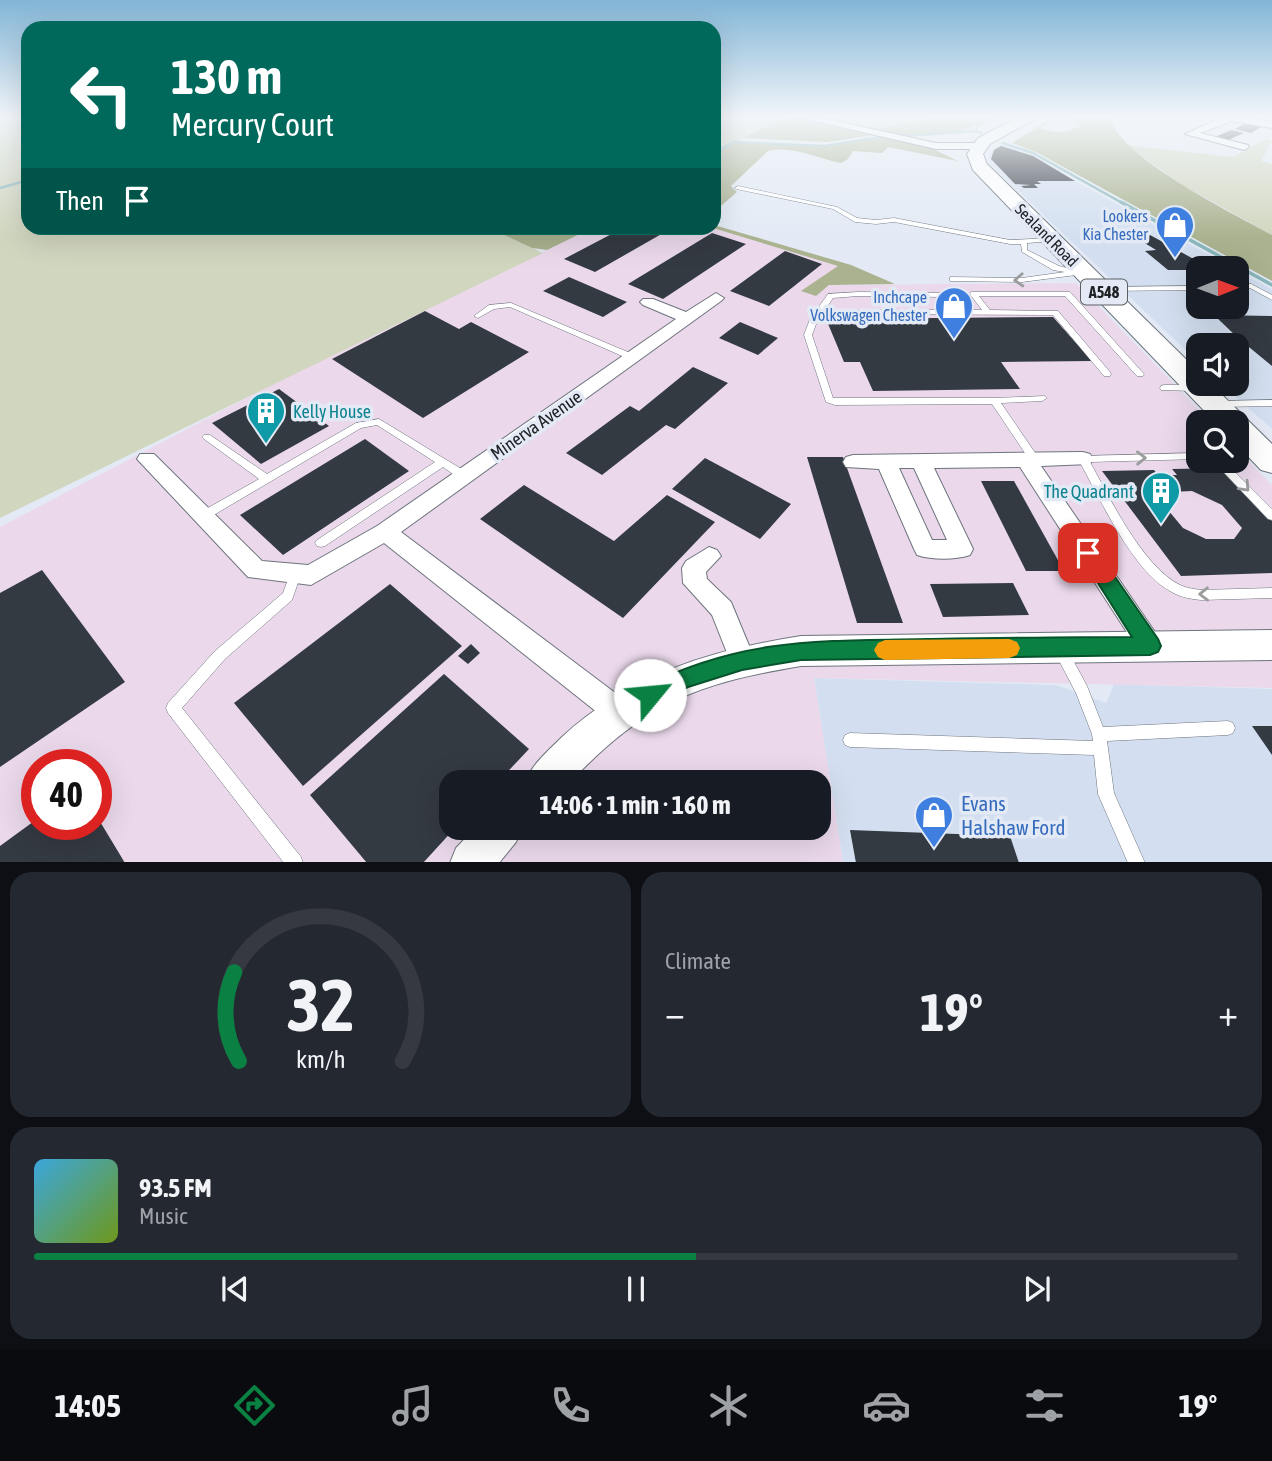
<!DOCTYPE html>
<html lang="en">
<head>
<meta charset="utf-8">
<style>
	body { margin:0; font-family:"Asap Condensed",sans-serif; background:#242831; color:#f1f3f6; height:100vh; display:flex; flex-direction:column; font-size:26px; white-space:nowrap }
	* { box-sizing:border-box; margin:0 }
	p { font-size:23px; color:#9ea1a6 }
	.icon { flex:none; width:38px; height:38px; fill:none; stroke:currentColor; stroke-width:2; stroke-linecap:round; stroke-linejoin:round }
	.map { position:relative; height:862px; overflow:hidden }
	.drawer { display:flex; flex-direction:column; gap:10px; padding:10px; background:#0d0f14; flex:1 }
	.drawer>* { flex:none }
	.hud { position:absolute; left:21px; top:21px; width:700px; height:214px; border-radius:21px; box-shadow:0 7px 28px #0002; background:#00695c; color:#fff; overflow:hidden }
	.needle { width:46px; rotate:89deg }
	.controls { position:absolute; left:1186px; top:256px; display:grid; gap:14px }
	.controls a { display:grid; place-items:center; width:63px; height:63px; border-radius:14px; background:#171b24; box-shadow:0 7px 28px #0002; font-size:35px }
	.speed { position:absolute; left:21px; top:749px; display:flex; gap:14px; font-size:35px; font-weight:700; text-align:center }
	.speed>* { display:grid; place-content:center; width:91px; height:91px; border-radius:50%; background:#171b24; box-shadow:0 7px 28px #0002; line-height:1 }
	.speed .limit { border:10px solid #d22; background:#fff; color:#111 }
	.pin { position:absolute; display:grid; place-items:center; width:60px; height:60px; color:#fff; margin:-30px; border-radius:14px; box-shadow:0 4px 10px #0006 }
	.me { position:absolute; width:77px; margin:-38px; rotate:62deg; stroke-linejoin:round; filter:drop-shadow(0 0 5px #0008) }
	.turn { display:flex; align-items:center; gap:24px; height:147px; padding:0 35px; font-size:32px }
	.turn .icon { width:91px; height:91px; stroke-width:2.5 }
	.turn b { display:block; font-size:49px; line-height:60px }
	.then { display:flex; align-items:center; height:66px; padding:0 35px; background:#0003; gap:14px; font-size:26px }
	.big { font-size:52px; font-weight:700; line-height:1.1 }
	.drawer .widget { flex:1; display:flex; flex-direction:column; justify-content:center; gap:10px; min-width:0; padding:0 24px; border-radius:21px; background:#242831 }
	.drawer .dial { align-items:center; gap:0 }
	.dial svg { height:182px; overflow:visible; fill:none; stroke:#363941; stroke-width:7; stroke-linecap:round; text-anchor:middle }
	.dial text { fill:#f1f3f6; stroke:none }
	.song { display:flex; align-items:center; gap:21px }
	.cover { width:84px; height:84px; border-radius:10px; background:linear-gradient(135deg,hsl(200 70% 55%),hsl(80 70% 35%)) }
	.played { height:7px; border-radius:4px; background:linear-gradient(90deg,#0b8043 55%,#363941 55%) }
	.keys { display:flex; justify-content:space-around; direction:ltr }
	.heat { display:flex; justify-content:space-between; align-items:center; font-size:38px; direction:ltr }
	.drawer .tiles { flex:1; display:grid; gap:10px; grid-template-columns:1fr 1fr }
	.widget:last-child { grid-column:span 2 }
	.trip { position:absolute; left:439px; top:770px; width:392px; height:70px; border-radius:21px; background:#171b24; box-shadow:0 7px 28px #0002; font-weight:700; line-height:70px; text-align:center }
	.dock { display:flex; height:112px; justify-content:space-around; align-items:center; background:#090b0e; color:#9ea1a6 }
	.dock .icon { width:49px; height:49px }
	.dock .on { color:#0b8043 }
	.dock b { font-size:32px; color:#f1f3f6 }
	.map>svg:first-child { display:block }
	.built { fill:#d3dff0 }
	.industrial { fill:#ebd9eb; fill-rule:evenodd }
	.green { fill:#d1d6bf }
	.forest { fill:#aab28f }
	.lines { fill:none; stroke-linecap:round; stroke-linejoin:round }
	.stream-far1 { stroke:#89b7bb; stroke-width:2.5 }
	.stream { stroke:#89b7bb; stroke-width:3.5 }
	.building { fill:#343a42; fill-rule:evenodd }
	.service-casing { stroke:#6d747d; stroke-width:1 }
	.minor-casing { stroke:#6d747d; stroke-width:2 }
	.tertiary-casing { stroke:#6d747d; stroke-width:2 }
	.primary-casing { stroke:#6d747d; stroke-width:2 }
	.service { fill:#fff; fill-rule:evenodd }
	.minor { fill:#fff; fill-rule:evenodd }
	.tertiary { fill:#fff; fill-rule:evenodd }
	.primary { fill:#fff; fill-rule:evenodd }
	.oneway { stroke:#9b9c9d }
	.route { fill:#0b8043; stroke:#07532c; stroke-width:2 }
	.slow { fill:#f59e0b }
	.labels { text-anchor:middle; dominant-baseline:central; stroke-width:7; stroke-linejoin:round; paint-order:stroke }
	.far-shop-label { font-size:16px; fill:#366cbe; stroke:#e3eaf5; text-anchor:end }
	.far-street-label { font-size:16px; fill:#202326; stroke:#e3eaf5 }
	.shield { fill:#e3eaf5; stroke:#5a5f64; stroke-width:2 }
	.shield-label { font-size:16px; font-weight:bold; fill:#202326 }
	.culture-label { font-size:18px; fill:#0d838f; stroke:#e3eaf5; text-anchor:start }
	.street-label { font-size:18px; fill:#202326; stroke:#e3eaf5 }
	.near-shop-label { font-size:21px; fill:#366cbe; stroke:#e3eaf5; text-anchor:start }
</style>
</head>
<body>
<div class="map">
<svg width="1272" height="863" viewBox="0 0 1272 863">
	<rect width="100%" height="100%" fill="#e3eaf5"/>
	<g class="built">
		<path d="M1001,143L1033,154L1075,181L1233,268H1199V306H1237V270L1272,289V429L1220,383H1237V345H1199V363L990,164L988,156Z"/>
		<path d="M814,678L1056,685L1106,703L1114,684L1272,689V862H843Z"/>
	</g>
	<path class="industrial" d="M592,228H713L839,266L815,296L829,285L1076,283L1211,422H1199V460H1237V449L1272,485V688L814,678L843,862L0,863V527L315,362ZM37,765H96V824H37ZM452,782H819V828H452Z"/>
	<g class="green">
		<path d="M0,117H28V228H489L543,253L0,518Z"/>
		<path d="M714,117H787L714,152Z"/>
		<path d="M813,117H943L871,130Z"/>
		<path d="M1266,139L1272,140L1261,161L1272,164V235L1184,186L1125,145L1233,157Z"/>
	</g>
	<g class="forest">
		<path d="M787,117H793L874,135L828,142L743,138Z"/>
		<path d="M943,117H991C958,140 909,138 871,130Z"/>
		<path d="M1053,117H1057L1041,128C1054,134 1067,133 1080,126L1071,117H1112C1110,153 1241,218 1272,235V281L1036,152L1012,143Z"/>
		<path d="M885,138L929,147L958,161L888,147L882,153L853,151L848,159L841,163C819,159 793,145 768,151L731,186L737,192L714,212V152L735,142L824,146Z"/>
		<path d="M714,225L851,265L895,284L829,285L816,296L801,291L838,266L713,228Z"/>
		<path d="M489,228H592L547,250L532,248Z"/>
	</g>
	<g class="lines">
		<g class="stream-far1">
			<path d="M981,133L976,131L978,125L996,117"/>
			<path d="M903,136L976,131"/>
			<path d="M1003,143L1033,153L1124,204"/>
			<path d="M714,152L735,142L824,146L881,137"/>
			<path d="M0,188L28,180"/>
		</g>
		<path class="stream" d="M1121,202L1272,285"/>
	</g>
	<g class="building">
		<path d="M1245,123L1261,127L1251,133L1235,129Z"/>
		<path d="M1231,130L1244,133L1228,140L1215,137Z"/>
		<path d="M1001,146L1033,156L1075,181H1037L1041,184H1034L1038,188H1024L1021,186L1031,185L1015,184L991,159L994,150Z"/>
		<path d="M623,228H672L595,272L564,259Z"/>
		<path d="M712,233L746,244L663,299L628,284Z"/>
		<path d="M1150,235L1210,268H1199V276L1188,270H1168L1145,251L1156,250L1135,237Z"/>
		<path d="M785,251L822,264L769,306L730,291Z"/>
		<path d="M569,277L627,302L603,317L543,291Z"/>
		<path d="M425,311L459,329L471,322L529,352L423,418L332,359Z"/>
		<path d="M1214,315L1272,316V366L1238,338Z"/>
		<path d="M1053,317L1092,361L1001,362L1020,389L873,391L860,362H844L826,319Z"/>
		<path d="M740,322L778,338L758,355L719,338Z"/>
		<path d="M693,367L728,383L675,429L666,425L602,475L566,453L630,406L639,411Z"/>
		<path d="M279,389L329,426L261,464L212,423Z"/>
		<path d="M365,439L409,471L283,555L240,515Z"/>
		<path d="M807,457H843L903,623H857Z"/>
		<path d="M705,458L791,504L760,539L672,489Z"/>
		<path d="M1223,468L1272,521V573L1181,576L1102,471L1154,470L1158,475H1177L1172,469ZM1192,491L1222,505L1242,528L1234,539H1206L1183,528L1163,504L1171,492Z"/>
		<path d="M981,481H1014L1064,571H1026Z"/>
		<path d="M524,485L614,541L667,495L715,522L623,618L480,519Z"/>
		<path d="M42,570L125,682L0,767V593Z"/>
		<path d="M1013,583L1029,615L943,617L930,584Z"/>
		<path d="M390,584L462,646L303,786L234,703Z"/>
		<path d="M471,644L480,653L468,664L458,656Z"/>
		<path d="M444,674L529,749L498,782H452V828H455L423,863H367L310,795Z"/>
		<path d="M1252,726H1272V755Z"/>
		<path d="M96,815L125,863H0V846L37,819V824H96Z"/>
		<path d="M850,830L1010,836L1019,863H856Z"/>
	</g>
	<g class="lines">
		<defs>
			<g id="service">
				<path d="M738,186L837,207L857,218L876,220L894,218L1010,240L1053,238L1055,239V241L1027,243V250L1059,266L1071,269V271L1084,270L1088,272L1084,274L1022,282L953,281H950V277L1022,278L1065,272L1053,270L1022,252L1021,244H1010L894,222L876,224L855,222L833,209L736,189L735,188Z"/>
				<path d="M1251,284L1272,295V300L1250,288L1237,289V285Z"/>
				<path d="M1199,286V290L1102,291L1098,289L1102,287Z"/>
				<path d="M858,292L946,293L950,295L946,297L858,296L833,298L825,310H982L970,294L971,292H1070L1144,374L1143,376H1137L1065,296H979L990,310L1058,311L1110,372L1111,374L1110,376H1104L1053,315L821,314L818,319L812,335L833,398H995L1045,396L1047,398L1042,401L1001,403L1040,460L1035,463L1031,462L992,404L835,405L826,402L804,335L810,319L828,294Z"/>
				<path d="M511,303L635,355L636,357L632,360L629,359L510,307L494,309L478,318L474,316L489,305Z"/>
				<path d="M1164,385H1194L1198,388L1194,391L1161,390L1160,388L1161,386Z"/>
				<path d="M1272,400V406L1220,407L1215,404L1220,401Z"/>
				<path d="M379,419L468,473L469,476L468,479H460L443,467L325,546L321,547L317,546L315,543L317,540L435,462L377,425L361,428L207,519H199L198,516L199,513L259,479L204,439L202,437L204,435H210L267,474L356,423Z"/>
				<path d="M1199,453V459L1090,462C1110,498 1142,566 1180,585C1186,588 1194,589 1201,590L1272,588V598L1201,600C1191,599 1179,597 1170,591C1132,571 1099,496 1078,459L1083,456Z"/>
				<path d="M1212,460H1223L1272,509V520L1268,519Z"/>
				<path d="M295,569L299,571L301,574L292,600L225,659L182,708L301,857L303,863H284L168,713L166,708L168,703L215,651L283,593L291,571Z"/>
				<path d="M1061,645L1066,647L1087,686L1103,727L1228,721L1233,723L1235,728L1233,733L1228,735L1107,741L1114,793L1145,863H1128L1098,794L1094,755L850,747L845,745L843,740L845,735L850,733L1093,741L1092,734L1076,693L1054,651L1056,647Z"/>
			</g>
			<g id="minor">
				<path d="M797,117H817L936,143H979L984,146L979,149H936Z"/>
				<path d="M1223,117H1245L1272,122V128L1232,121L1200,133L1248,145L1249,147L1244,150L1185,134Z"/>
				<path d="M716,293L724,298L721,301L401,532L618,695L630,715L626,725L616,728L606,725L598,713L384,543L311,585L248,577L137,459L140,454H154L262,561L308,565L377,526L676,319L643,305L640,302L643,299H653L686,312Z"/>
				<path d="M1083,452L1090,454L1093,459L1090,464L1041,466L1159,638L1163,646L1159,654L1150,657L1141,654L1020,467L934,468L973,549L970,555C955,560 932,560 917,555L914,549L879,469L846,467L843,462L846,457L853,455ZM899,468H914L947,540H932Z"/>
				<path d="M709,547L717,550L721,556L706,572L707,579L731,602L755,660L751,668L742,672L733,668L712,615L683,583L682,568L686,561Z"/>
			</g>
			<g id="tertiary">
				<path d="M1272,630V660L801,666C694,684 646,703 570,782H525C533,763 548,751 562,737C630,674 712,650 801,636Z"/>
				<path d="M475,828H522L516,842L499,863H450L456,848Z"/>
			</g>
			<path id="primary" d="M1019,117H1038L990,144L983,154L987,164L1199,372V383H1210L1272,444V473L1261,470L1237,445V422H1215L973,170L967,154L978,138Z"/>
		</defs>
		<use href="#service" class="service-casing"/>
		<use href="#minor" class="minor-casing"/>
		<use href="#tertiary" class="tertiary-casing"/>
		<use href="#primary" class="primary-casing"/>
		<use href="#service" class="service"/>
		<use href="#minor" class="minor"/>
		<use href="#tertiary" class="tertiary"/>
		<use href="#primary" class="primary"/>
	</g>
	<defs><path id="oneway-chevron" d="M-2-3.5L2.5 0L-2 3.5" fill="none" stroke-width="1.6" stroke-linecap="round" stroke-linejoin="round" transform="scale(1.75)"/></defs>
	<g class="oneway">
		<use href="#oneway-chevron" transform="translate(1019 280) rotate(177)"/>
		<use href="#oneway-chevron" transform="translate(1141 458) rotate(-1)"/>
		<use href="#oneway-chevron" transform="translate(1245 487) rotate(47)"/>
		<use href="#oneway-chevron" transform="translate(1204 594) rotate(179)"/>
	</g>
	<linearGradient id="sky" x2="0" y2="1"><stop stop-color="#82b5d6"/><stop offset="0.49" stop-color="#f2f6fa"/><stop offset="1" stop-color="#f2f6fa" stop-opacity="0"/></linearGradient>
	<rect width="1272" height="238" fill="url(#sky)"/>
	<path class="route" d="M1088,546L1095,548L1158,639L1161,646L1158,652L1150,655L801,660L742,670L688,687L650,706L642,703L638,695L642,688C741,637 821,641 929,639C997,638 1064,637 1132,637L1079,553L1082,548Z"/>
	<path class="slow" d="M1009,639L1017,642L1020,648L1017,655L1009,658L885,660L878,657L874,650L878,643L885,640Z"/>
	<defs>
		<symbol id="shop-pin" viewBox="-11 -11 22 30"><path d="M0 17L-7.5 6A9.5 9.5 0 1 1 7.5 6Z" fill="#3f7fe0" stroke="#e3eaf5"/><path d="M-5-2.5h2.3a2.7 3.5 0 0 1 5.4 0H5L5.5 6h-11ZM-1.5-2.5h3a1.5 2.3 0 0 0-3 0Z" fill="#fff"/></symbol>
		<symbol id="building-pin" viewBox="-11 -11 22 30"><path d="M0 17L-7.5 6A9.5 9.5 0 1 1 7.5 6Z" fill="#0f9aa8" stroke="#e3eaf5"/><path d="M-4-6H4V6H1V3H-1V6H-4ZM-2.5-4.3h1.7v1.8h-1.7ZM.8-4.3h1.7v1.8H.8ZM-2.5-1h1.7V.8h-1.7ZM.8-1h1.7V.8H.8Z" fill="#fff"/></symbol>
	</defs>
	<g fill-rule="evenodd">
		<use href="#shop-pin" x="1153" y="203" width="44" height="60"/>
		<use href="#shop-pin" x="932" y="284" width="44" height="60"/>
		<use href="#building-pin" x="244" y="389" width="44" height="60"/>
		<use href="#building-pin" x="1139" y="469" width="44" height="60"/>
		<use href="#shop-pin" x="912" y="793" width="44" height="60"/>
	</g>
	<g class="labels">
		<g class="far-shop-label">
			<text x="1148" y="216">Lookers<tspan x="1148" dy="18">Kia Chester</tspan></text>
			<text x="927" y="297">Inchcape<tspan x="927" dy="18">Volkswagen Chester</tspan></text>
		</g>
		<g class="far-street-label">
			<text transform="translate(1047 235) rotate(45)">Sealand Road</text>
		</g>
		<rect class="shield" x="1081" y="279.5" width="46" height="25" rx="5"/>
		<g class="shield-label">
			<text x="1104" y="292">A548</text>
		</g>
		<g class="culture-label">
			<text x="293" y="411">Kelly House</text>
			<text x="1134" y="491" text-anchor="end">The Quadrant</text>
		</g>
		<g class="street-label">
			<text transform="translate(536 425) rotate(-35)">Minerva Avenue</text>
		</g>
		<g class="near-shop-label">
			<text x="961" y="803">Evans<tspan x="961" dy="24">Halshaw Ford</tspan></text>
		</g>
	</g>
</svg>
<div class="controls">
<a><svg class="needle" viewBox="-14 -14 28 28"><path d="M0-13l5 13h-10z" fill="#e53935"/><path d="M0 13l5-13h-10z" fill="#9ea1a6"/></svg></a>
<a><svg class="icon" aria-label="sound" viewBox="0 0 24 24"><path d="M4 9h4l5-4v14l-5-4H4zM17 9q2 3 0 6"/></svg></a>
<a><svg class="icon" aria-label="search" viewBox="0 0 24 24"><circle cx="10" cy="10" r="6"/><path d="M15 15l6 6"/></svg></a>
</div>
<div class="speed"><div class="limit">40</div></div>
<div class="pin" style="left:1088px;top:553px;background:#d93025"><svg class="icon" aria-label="arrive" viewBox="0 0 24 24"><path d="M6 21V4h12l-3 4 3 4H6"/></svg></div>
<svg class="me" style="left:650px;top:695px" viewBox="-20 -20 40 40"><circle r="19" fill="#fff"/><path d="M0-13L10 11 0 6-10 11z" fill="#0b8043"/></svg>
<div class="trip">14:06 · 1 min · 160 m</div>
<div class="hud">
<div class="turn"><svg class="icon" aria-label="left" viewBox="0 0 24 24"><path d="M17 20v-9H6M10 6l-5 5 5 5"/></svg><div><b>130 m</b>Mercury Court</div></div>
<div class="then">Then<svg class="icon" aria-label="arrive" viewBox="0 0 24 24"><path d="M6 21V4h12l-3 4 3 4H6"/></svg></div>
</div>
</div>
<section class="drawer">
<div class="tiles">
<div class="widget dial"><svg viewBox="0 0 100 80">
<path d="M14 69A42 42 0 1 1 86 69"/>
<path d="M14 69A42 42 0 0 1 12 30" stroke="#0b8043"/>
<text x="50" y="56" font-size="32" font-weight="700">32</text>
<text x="50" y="72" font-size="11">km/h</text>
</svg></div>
<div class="widget"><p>Climate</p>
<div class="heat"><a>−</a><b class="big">19°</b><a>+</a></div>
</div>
<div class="widget">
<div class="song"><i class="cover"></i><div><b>93.5 FM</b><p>Music</p></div></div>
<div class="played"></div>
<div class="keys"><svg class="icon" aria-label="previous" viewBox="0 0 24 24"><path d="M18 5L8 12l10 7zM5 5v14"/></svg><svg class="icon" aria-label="pause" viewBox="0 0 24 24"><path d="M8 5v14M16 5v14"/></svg><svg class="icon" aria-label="next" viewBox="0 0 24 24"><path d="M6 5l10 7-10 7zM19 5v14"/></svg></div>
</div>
</div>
</section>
<nav class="dock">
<b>14:05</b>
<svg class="icon on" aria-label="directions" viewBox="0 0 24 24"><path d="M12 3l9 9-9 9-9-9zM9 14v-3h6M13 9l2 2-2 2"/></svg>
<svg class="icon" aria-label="music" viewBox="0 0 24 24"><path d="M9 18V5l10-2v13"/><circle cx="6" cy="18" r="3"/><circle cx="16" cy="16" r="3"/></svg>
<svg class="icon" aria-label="phone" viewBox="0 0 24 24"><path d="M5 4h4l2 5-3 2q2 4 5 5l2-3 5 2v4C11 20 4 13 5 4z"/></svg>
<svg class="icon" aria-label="climate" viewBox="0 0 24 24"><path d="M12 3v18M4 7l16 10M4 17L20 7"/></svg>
<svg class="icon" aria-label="car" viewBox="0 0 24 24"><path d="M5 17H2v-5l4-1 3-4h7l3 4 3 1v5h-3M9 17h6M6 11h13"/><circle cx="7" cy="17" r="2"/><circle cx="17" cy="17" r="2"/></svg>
<svg class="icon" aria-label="filters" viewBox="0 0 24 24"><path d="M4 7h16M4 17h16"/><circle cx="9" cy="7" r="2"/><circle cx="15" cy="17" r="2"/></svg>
<b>19°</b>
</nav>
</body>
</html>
